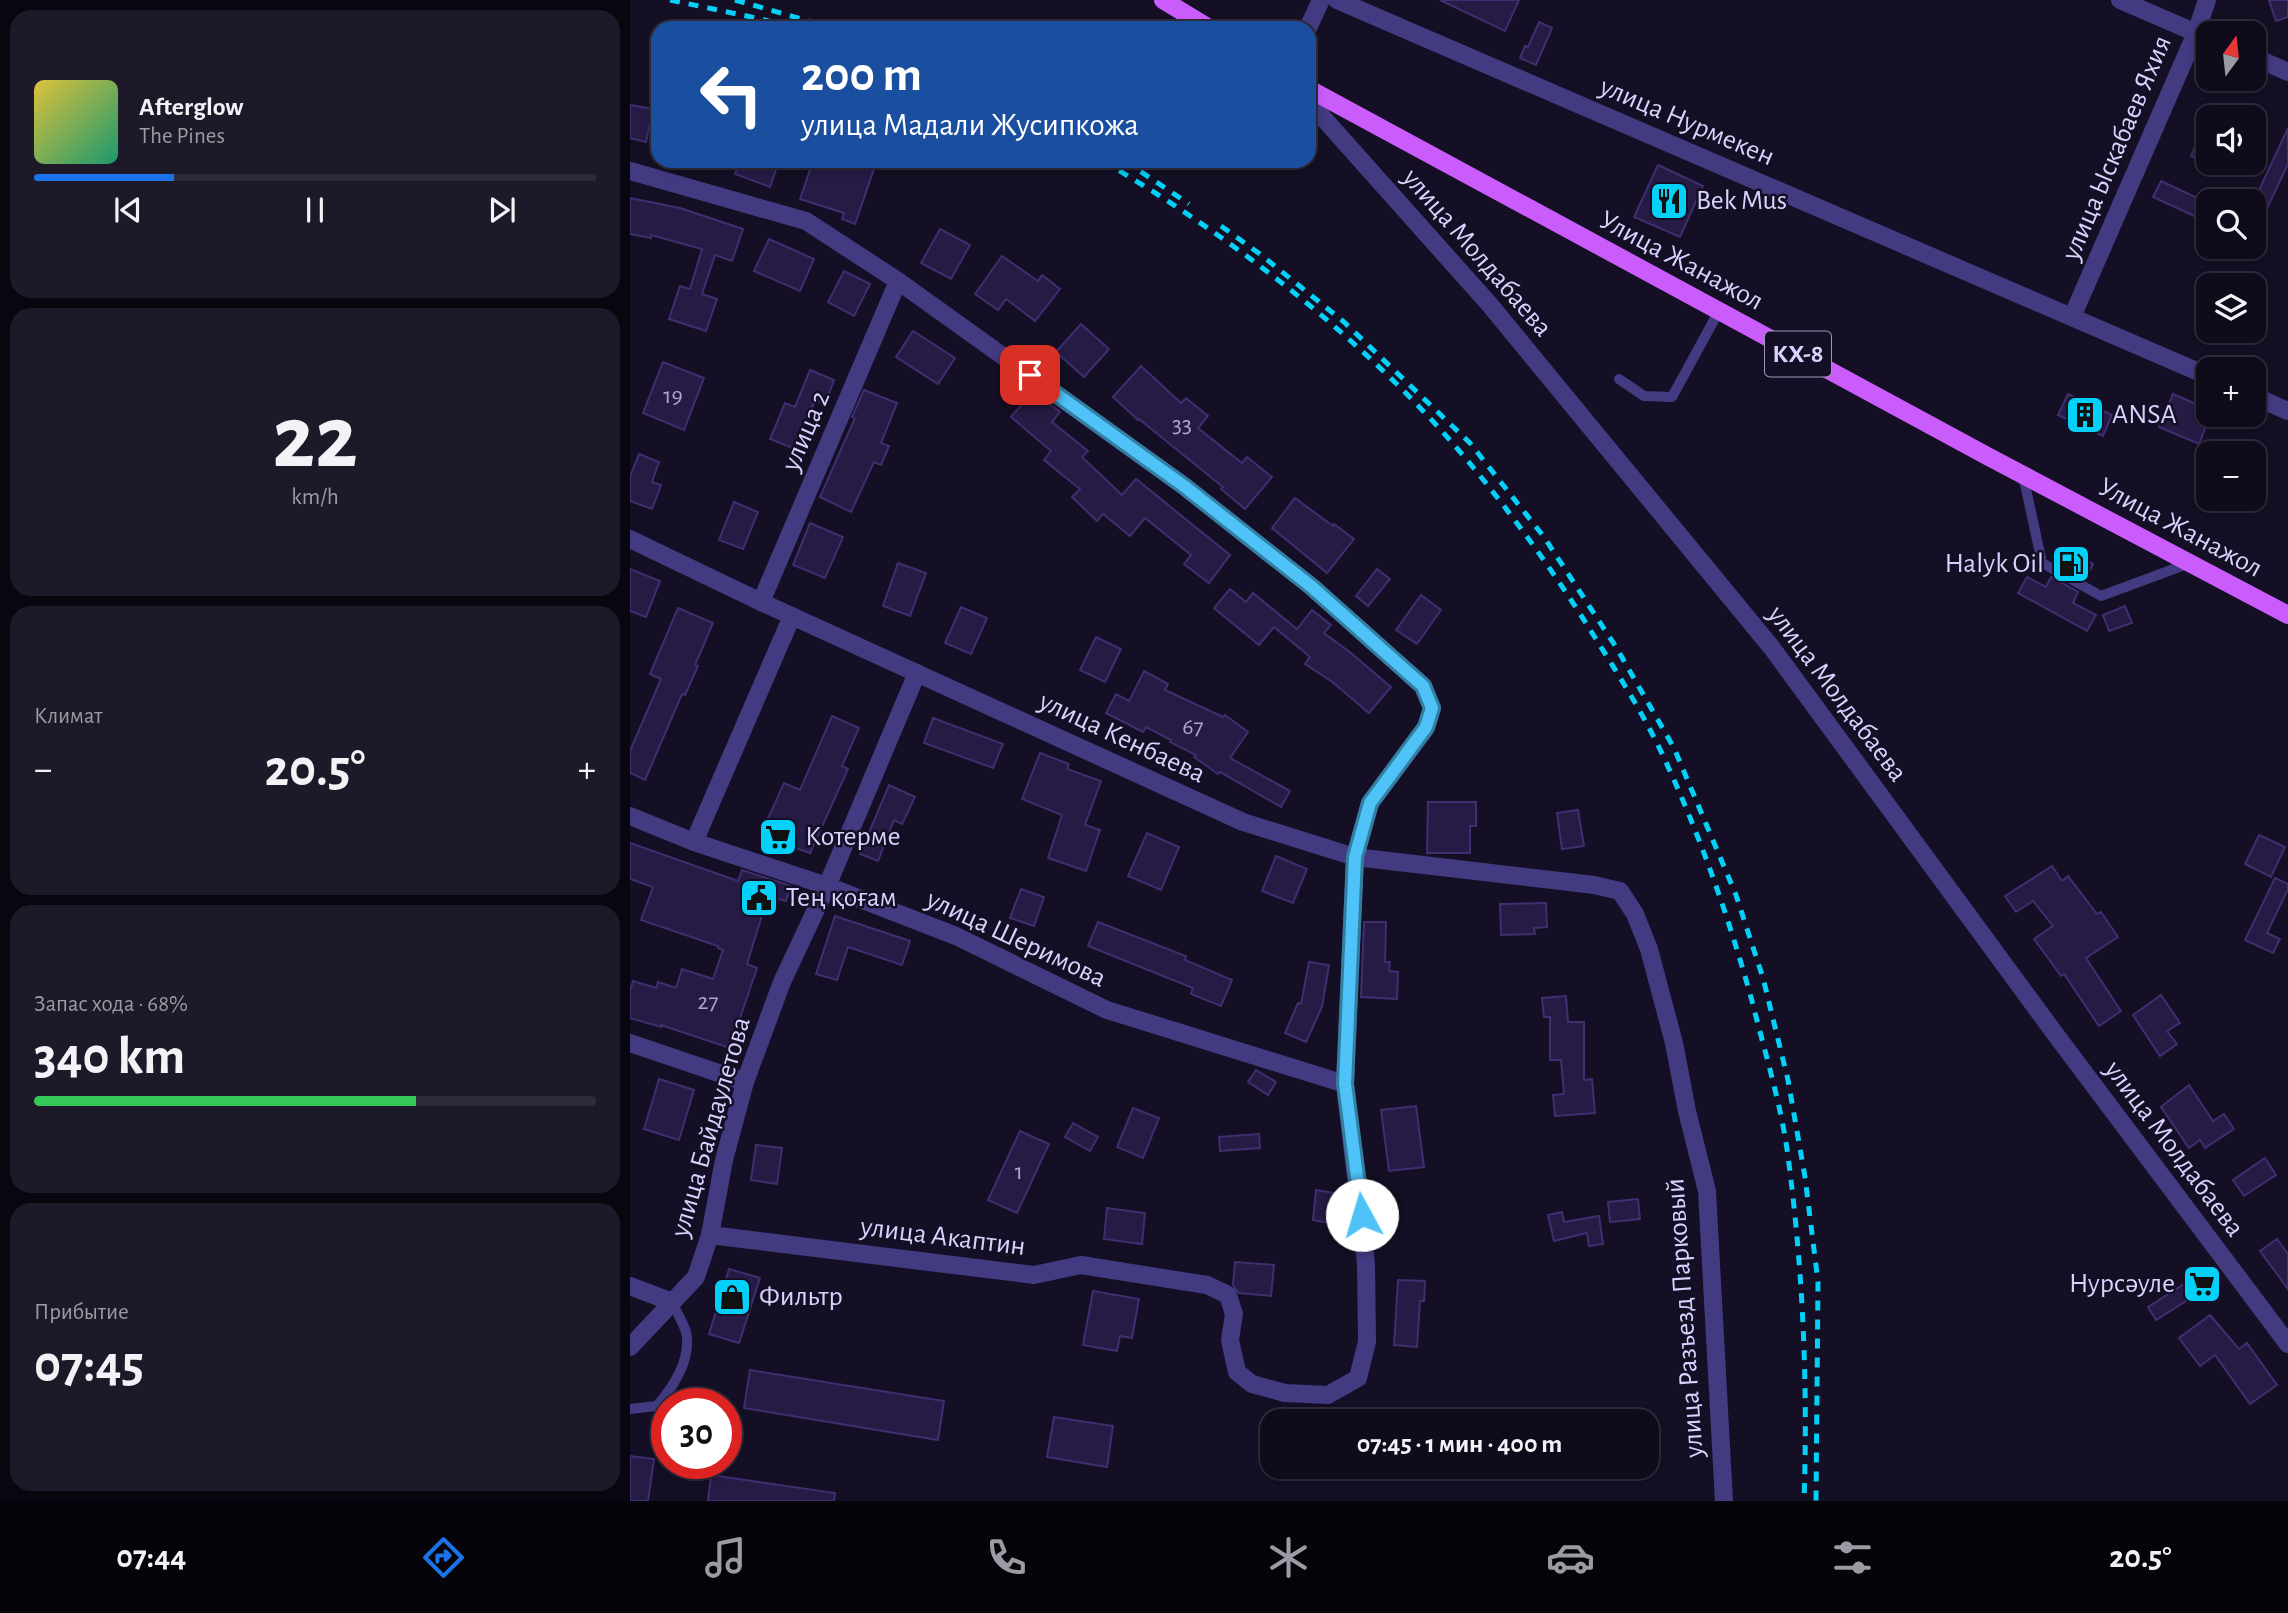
<!DOCTYPE html>
<html lang="ru">
<head>
<meta charset="utf-8">
<style>
	body { margin:0; font-family:"Alegreya Sans",sans-serif; background:#1d1928; color:#f1f3f6; height:100vh; display:flex; flex-direction:column; font-size:26px; white-space:nowrap }
	* { box-sizing:border-box; margin:0 }
	p { font-size:23px; color:#9b9ba3 }
	.icon { flex:none; width:38px; height:38px; fill:none; stroke:currentColor; stroke-width:2; stroke-linecap:round; stroke-linejoin:round }
	.map { position:relative; flex:1; overflow:hidden }
	.details { display:flex; flex-direction:column; gap:10px; padding:10px; background:#08060f; width:630px }
	.details>* { flex:none }
	.guide { position:absolute; left:21px; top:21px; width:665px; height:147px; border-radius:21px; box-shadow:0 4px 10px #0003,0 0 0 2px #2f2b3a; background:#1a4fa0; color:#fff; overflow:hidden }
	.needle { width:46px; rotate:15deg }
	.buttons { position:absolute; left:1566px; top:21px; display:grid; gap:14px }
	.buttons a { display:grid; place-items:center; width:70px; height:70px; border-radius:14px; background:#0f0b1b; box-shadow:0 4px 10px #0003,0 0 0 2px #2f2b3a; font-size:35px }
	.speed { position:absolute; left:21px; top:1388px; display:flex; gap:14px; font-size:35px; font-weight:700; text-align:center }
	.speed>* { display:grid; place-content:center; width:91px; height:91px; border-radius:50%; background:#0f0b1b; box-shadow:0 4px 10px #0003,0 0 0 2px #2f2b3a; line-height:1 }
	.speed .limit { border:10px solid #d22; background:#fff; color:#111 }
	.pin { position:absolute; display:grid; place-items:center; width:60px; height:60px; color:#fff; margin:-30px; border-radius:14px; box-shadow:0 4px 10px #0006 }
	.me { position:absolute; width:77px; margin:-38px; rotate:354deg; stroke-linejoin:round; filter:drop-shadow(0 0 5px #0008) }
	.turn { display:flex; align-items:center; gap:24px; height:147px; padding:0 35px; font-size:32px }
	.turn .icon { width:91px; height:91px; stroke-width:2.5 }
	.turn b { display:block; font-size:49px; line-height:60px }
	.big { font-size:52px; font-weight:700; line-height:1.1 }
	.details .widget { flex:1; display:flex; flex-direction:column; justify-content:center; gap:10px; min-width:0; padding:0 24px; border-radius:21px; background:#1d1928 }
	.details .dial { align-items:center; gap:0 }
	.dial b { font-size:91px; line-height:1 }
	.song { display:flex; align-items:center; gap:21px }
	.cover { width:84px; height:84px; border-radius:10px; background:linear-gradient(135deg,hsl(50 70% 55%),hsl(160 70% 35%)) }
	.played { height:7px; border-radius:4px; background:linear-gradient(90deg,#1a73e8 25%,#2f2b3a 25%) }
	.keys { display:flex; justify-content:space-around; direction:ltr }
	.heat { display:flex; justify-content:space-between; align-items:center; font-size:38px; direction:ltr }
	.charge { height:10px; border-radius:5px; background:linear-gradient(90deg,#34c759 68%,#2f2b3a 0) }
	.trip { position:absolute; left:630px; top:1409px; width:399px; height:70px; border-radius:21px; background:#0f0b1b; box-shadow:0 4px 10px #0003,0 0 0 2px #2f2b3a; font-weight:700; line-height:70px; text-align:center }
	.tab-bar { display:flex; height:112px; justify-content:space-around; align-items:center; background:#06040b; color:#9b9ba3 }
	.tab-bar .icon { width:49px; height:49px }
	.tab-bar .on { color:#1a73e8 }
	.tab-bar b { font-size:32px; color:#f1f3f6 }
	main { display:flex; flex:1; min-height:0 }
	.map>svg:first-child { display:block }
	.building { fill:#261b44; stroke:#3f2e70; stroke-width:2 }
	.lines { fill:none; stroke-linecap:round; stroke-linejoin:round }
	.service { stroke:#423b82; stroke-width:10 }
	.minor { stroke:#423b82; stroke-width:18 }
	.primary { stroke:#ca5cfc; stroke-width:18 }
	.rail { stroke:#05d0f7; stroke-width:5; stroke-dasharray:10 9; stroke-linecap:butt }
	.route-casing { stroke:#337fa1; stroke-width:18 }
	.route { stroke:#4fc3f7; stroke-width:12 }
	.labels { text-anchor:middle; dominant-baseline:central; stroke-width:5; stroke-linejoin:round; paint-order:stroke }
	.number-label { font-size:24px; fill:#ada4d0 }
	.shield { fill:#140f24; stroke:#9f98bd; stroke-width:2 }
	.shield-label { font-size:26px; font-weight:bold; fill:#dad2fe }
	.street-label { font-size:28px; fill:#dad2fe; stroke:#140f24 }
	.poi-label { font-size:28px; fill:#dad2fe; stroke:#140f24; text-anchor:start }
</style>
</head>
<body>
<main>
<section class="details">
<div class="widget">
<div class="song"><i class="cover"></i><div><b>Afterglow</b><p>The Pines</p></div></div>
<div class="played"></div>
<div class="keys"><svg class="icon" aria-label="previous" viewBox="0 0 24 24"><path d="M18 5L8 12l10 7zM5 5v14"/></svg><svg class="icon" aria-label="pause" viewBox="0 0 24 24"><path d="M8 5v14M16 5v14"/></svg><svg class="icon" aria-label="next" viewBox="0 0 24 24"><path d="M6 5l10 7-10 7zM19 5v14"/></svg></div>
</div>
<div class="widget dial"><b>22</b><p>km/h</p></div>
<div class="widget"><p>Климат</p>
<div class="heat"><a>−</a><b class="big">20.5°</b><a>+</a></div>
</div>
<div class="widget"><p>Запас хода · 68%</p><b class="big">340 km</b><div class="charge"></div></div>
<div class="widget"><p>Прибытие</p><b class="big">07:45</b></div>
</section>
<div class="map">
<svg width="1658" height="1501" viewBox="0 0 1658 1501">
	<rect width="100%" height="100%" fill="#140f24"/>
	<g class="building">
		<path d="M810,0H889L875,31Z"/>
		<path d="M1639,0H1658V17L1646,21Z"/>
		<path d="M909,22L922,28L906,65L890,58L895,46L898,47Z"/>
		<path d="M0,105L23,109L16,142L0,138Z"/>
		<path d="M1578,116V164L1561,156Z"/>
		<path d="M1658,128V164L1634,215L1624,210V201Z"/>
		<path d="M110,161H149L140,187L105,174Z"/>
		<path d="M183,161H221L244,169L225,224L212,219L214,213L170,199Z"/>
		<path d="M1028,165L1073,186L1050,237L1004,217Z"/>
		<path d="M1531,181L1578,203L1573,220L1523,197Z"/>
		<path d="M0,198L50,208L113,229L102,261L85,255L72,294L87,299L76,331L39,319L50,286L60,289L72,249L21,235V238L0,234Z"/>
		<path d="M310,229L340,245L321,279L291,263Z"/>
		<path d="M139,239L184,259L170,291L124,271Z"/>
		<path d="M372,256L408,281L412,275L430,289L405,321L376,299L368,310L345,294Z"/>
		<path d="M214,271L240,284L224,316L198,302Z"/>
		<path d="M451,324L479,349L454,377L426,352Z"/>
		<path d="M283,331L325,358L308,384L266,357Z"/>
		<path d="M33,362L74,378L54,430L13,413Z"/>
		<path d="M511,366L551,403L556,398L578,416L568,428L612,463L617,457L642,477L615,509L591,489L593,487L509,419L508,420L483,397Z"/>
		<path d="M180,370L204,380L195,404L185,400L165,449L140,439L155,403L165,407Z"/>
		<path d="M234,390L267,403L251,443L259,446L251,465L244,462L221,512L190,497L225,418L222,417Z"/>
		<path d="M403,391L430,412L422,422L458,451L452,457L492,495L506,479L600,555L579,583L554,564L561,555L515,518L500,536L473,514L467,521L442,497L450,489L414,460L421,451L381,417Z"/>
		<path d="M1438,394L1482,415L1473,436L1428,415Z"/>
		<path d="M1543,394L1578,409V421L1569,444L1529,427Z"/>
		<path d="M9,454L29,462L22,482L31,485L22,509L0,501V477Z"/>
		<path d="M665,498L703,526L704,524L724,539L697,573L642,528Z"/>
		<path d="M104,502L128,512L113,549L89,540Z"/>
		<path d="M180,523L213,537L195,578L163,565Z"/>
		<path d="M1434,549L1463,564L1456,578L1428,563Z"/>
		<path d="M268,563L296,573L280,616L253,606Z"/>
		<path d="M0,569L30,581L16,617L0,611Z"/>
		<path d="M747,569L760,579L738,606L726,596Z"/>
		<path d="M1397,577L1416,587L1421,577L1448,592L1443,603L1466,615L1457,631L1388,593Z"/>
		<path d="M600,589L616,602L623,593L667,629L682,610L701,625L694,633L721,653L761,687L739,713L701,681L675,664L680,657L644,627L629,645L584,608Z"/>
		<path d="M791,595L811,610L787,644L766,630Z"/>
		<path d="M1495,606L1502,623L1479,631L1473,615Z"/>
		<path d="M331,607L357,618L341,654L315,643Z"/>
		<path d="M48,608L83,623L65,665L68,666L55,695L52,694L15,780L0,773V751L31,679L20,674Z"/>
		<path d="M466,637L491,649L475,682L450,670Z"/>
		<path d="M514,671L538,684L535,690L593,717L595,715L618,732L600,758L660,791L651,807L590,772L588,774L564,757L566,755L540,742L541,740L516,727L513,732L476,713L486,694L499,701Z"/>
		<path d="M202,716L229,728L212,766L218,769L180,853L130,836L154,783L170,790Z"/>
		<path d="M303,718L373,744L363,768L294,743Z"/>
		<path d="M410,753L439,764L437,769L471,781L455,825L470,830L456,871L418,858L432,815L392,799Z"/>
		<path d="M259,785L285,797L272,824L264,820L248,861L230,854Z"/>
		<path d="M798,802H846V826H840V853H797Z"/>
		<path d="M948,810L954,846L932,849L927,813Z"/>
		<path d="M517,833L549,847L531,890L498,876Z"/>
		<path d="M1629,835L1655,847L1641,877L1615,864Z"/>
		<path d="M0,843L108,881L112,870L161,886L156,901L138,896L117,964L127,968L100,1048L31,1025V1027L0,1018V991L3,981L26,988L28,982L46,988L52,969L83,979L93,950L88,948V946L11,920L23,887L0,879Z"/>
		<path d="M646,856L677,869L663,903L632,891Z"/>
		<path d="M1422,866L1432,881L1438,876L1467,914L1471,912L1488,937L1456,958L1491,1011L1469,1026L1434,974L1431,976L1404,939L1423,926L1403,901L1386,912L1375,896Z"/>
		<path d="M1645,878L1658,884V889L1637,933L1650,939L1643,953L1615,940Z"/>
		<path d="M391,889L414,897L404,926L380,918Z"/>
		<path d="M916,903L917,927L904,928L905,934L871,935L870,904Z"/>
		<path d="M205,916L280,941L272,965L218,947L207,980L186,974Z"/>
		<path d="M468,922L556,956L555,960L602,980L591,1006L561,994L563,988L458,946Z"/>
		<path d="M734,922H756L755,962H760L759,971L768,972L767,999L731,997Z"/>
		<path d="M679,962L699,965L692,1007L676,1042L655,1033L668,1003L671,1004Z"/>
		<path d="M1531,995L1550,1023L1537,1031L1547,1044L1530,1056L1503,1015Z"/>
		<path d="M936,996L938,1022H954V1080L962,1079L965,1113L925,1116L923,1095L934,1094L931,1060H920V1017H914L912,998Z"/>
		<path d="M626,1070L646,1082L638,1095L618,1082Z"/>
		<path d="M29,1079L64,1090L49,1140L14,1129Z"/>
		<path d="M1559,1085L1583,1121L1594,1114L1604,1129L1575,1148L1570,1140L1559,1148L1531,1107Z"/>
		<path d="M786,1106L794,1167L759,1171L751,1110Z"/>
		<path d="M503,1108L529,1118L513,1158L487,1147Z"/>
		<path d="M443,1123L468,1137L460,1151L435,1137Z"/>
		<path d="M390,1131L419,1144L387,1213L358,1200Z"/>
		<path d="M629,1134L630,1148L590,1151L589,1137Z"/>
		<path d="M126,1145L152,1148L147,1184L121,1180Z"/>
		<path d="M1635,1158L1646,1175L1614,1196L1603,1180Z"/>
		<path d="M686,1190L704,1193L700,1223L683,1220Z"/>
		<path d="M1008,1199L1010,1219L980,1222L978,1202Z"/>
		<path d="M477,1208L515,1213L512,1244L474,1239Z"/>
		<path d="M932,1212L934,1222L969,1216L973,1244L959,1246L957,1233L924,1241L918,1215Z"/>
		<path d="M1647,1239L1658,1254V1289L1630,1251Z"/>
		<path d="M605,1262L644,1265L641,1296L609,1293L603,1285Z"/>
		<path d="M99,1269L130,1278L109,1343L79,1334Z"/>
		<path d="M1570,1274L1578,1287L1526,1320L1518,1307Z"/>
		<path d="M768,1280L795,1281L794,1301H790L787,1347L764,1345Z"/>
		<path d="M463,1291L509,1299L502,1338L490,1336L487,1351L453,1345Z"/>
		<path d="M1580,1315L1609,1349L1617,1343L1647,1385L1620,1404L1585,1355L1570,1366L1549,1338Z"/>
		<path d="M120,1370L314,1401L308,1440L114,1408Z"/>
		<path d="M424,1417L483,1426L477,1467L417,1457Z"/>
		<path d="M0,1456L24,1459L18,1501H0Z"/>
		<path d="M81,1475L205,1493L204,1501H78Z"/>
	</g>
	<g class="lines">
		<g class="service">
			<path d="M989,379L1014,396L1042,397L1089,311"/>
			<path d="M1393,475L1412,563L1471,596L1560,563"/>
			<path d="M0,1409L27,1406C43,1387 62,1359 56,1332C53,1322 46,1311 42,1302"/>
		</g>
		<g class="minor">
			<path d="M707,0L1578,376"/>
			<path d="M1490,0L1578,38"/>
			<path d="M678,28L691,0"/>
			<path d="M1624,57L1658,72"/>
			<path d="M679,102L860,305L1142,648L1423,1031L1658,1344"/>
			<path d="M0,171L176,221L268,281L554,486L682,587L793,686L802,708L796,728L740,803L725,857L715,1084L736,1264L737,1342L728,1378L698,1395L655,1393L622,1384L607,1372L600,1340L604,1314L598,1295L577,1285L451,1265L404,1275L80,1235"/>
			<path d="M1442,317L1566,33L1577,0"/>
			<path d="M1624,396L1658,411"/>
			<path d="M0,539L131,602L613,822L725,857L964,885L990,891L1005,914L1019,949L1044,1043L1057,1111L1077,1191L1094,1501"/>
			<path d="M131,602L268,281"/>
			<path d="M0,816L64,842L197,886L326,936L477,1010L715,1084"/>
			<path d="M64,842L162,616"/>
			<path d="M0,1043L115,1082"/>
			<path d="M0,1286L42,1302"/>
			<path d="M0,1347L66,1277L80,1235L94,1160L115,1082L152,982L197,886L287,673"/>
		</g>
		<g class="primary">
			<path d="M533,0L579,28"/>
			<path d="M679,89L1359,457L1658,615"/>
		</g>
		<g class="rail">
			<path d="M40,0L131,19L164,28"/>
			<path d="M105,0L203,28"/>
			<path d="M473,161C606,239 743,346 842,466C884,517 924,572 959,628C986,671 1014,714 1035,760C1071,838 1099,918 1122,1001C1134,1049 1150,1101 1157,1149C1173,1266 1178,1384 1174,1501"/>
			<path d="M495,161L559,204"/>
			<path d="M591,226L630,254L714,322L840,443L914,537L986,647L1044,748L1106,895L1133,978L1158,1080L1175,1177L1188,1282L1186,1501"/>
		</g>
	</g>
	<g class="lines">
		<defs>
			<path id="route" d="M400,375L554,486L682,587L793,686L802,708L796,727L740,803L725,857L715,1084L732,1215"/>
		</defs>
		<use href="#route" class="route-casing"/>
		<use href="#route" class="route"/>
	</g>
	<defs>
		<symbol id="restaurant-square" viewBox="-11 -11 22 22"><rect x="-9" y="-9" width="18" height="18" rx="4" fill="#05d0f7" stroke="#140f24"/><path d="M-5-6h1v4h1v-4h1v4h1v-4h1v5L-1.5 .5V6h-2V.5L-5-1ZM5-6V6H3V1.5H1.5Q1.5-4 5-6Z" fill="#111"/></symbol>
		<symbol id="building-square" viewBox="-11 -11 22 22"><rect x="-9" y="-9" width="18" height="18" rx="4" fill="#05d0f7" stroke="#140f24"/><path d="M-4-6H4V6H1V3H-1V6H-4ZM-2.5-4.3h1.7v1.8h-1.7ZM.8-4.3h1.7v1.8H.8ZM-2.5-1h1.7V.8h-1.7ZM.8-1h1.7V.8H.8Z" fill="#111"/></symbol>
		<symbol id="fuel-square" viewBox="-11 -11 22 22"><rect x="-9" y="-9" width="18" height="18" rx="4" fill="#05d0f7" stroke="#140f24"/><path d="M-5.5-6h7V0h2V4h1.3V-2.5L3-4.5l.8-.8L6-3V5H2.5V1h-1V6h-7ZM-4.2-4.7v3.2H.2V-4.7Z" fill="#111"/></symbol>
		<symbol id="supermarket-square" viewBox="-11 -11 22 22"><rect x="-9" y="-9" width="18" height="18" rx="4" fill="#05d0f7" stroke="#140f24"/><path d="M-6-5.5h2.5l.6 2H6L4.5 2H-2.5L-4.4-4H-6ZM-1.5 3.2a1.3 1.3 0 1 0 .1 0ZM3 3.2a1.3 1.3 0 1 0 .1 0Z" fill="#111"/></symbol>
		<symbol id="civic-square" viewBox="-11 -11 22 22"><rect x="-9" y="-9" width="18" height="18" rx="4" fill="#05d0f7" stroke="#140f24"/><path d="M-.6-6.5H3V-4.5H.6V-3L4-1V1h2V6H-6V1h2V-1L-.6-3ZM-1.2 2.5V6h2.4V2.5Z" fill="#111"/></symbol>
		<symbol id="shop-square" viewBox="-11 -11 22 22"><rect x="-9" y="-9" width="18" height="18" rx="4" fill="#05d0f7" stroke="#140f24"/><path d="M-5-2.5h2.3a2.7 3.5 0 0 1 5.4 0H5L5.5 6h-11ZM-1.5-2.5h3a1.5 2.3 0 0 0-3 0Z" fill="#111"/></symbol>
	</defs>
	<g fill-rule="evenodd">
		<use href="#restaurant-square" x="1017" y="179" width="44" height="44"/>
		<use href="#building-square" x="1433" y="393" width="44" height="44"/>
		<use href="#fuel-square" x="1419" y="542" width="44" height="44"/>
		<use href="#supermarket-square" x="126" y="815" width="44" height="44"/>
		<use href="#civic-square" x="107" y="876" width="44" height="44"/>
		<use href="#supermarket-square" x="1550" y="1262" width="44" height="44"/>
		<use href="#shop-square" x="80" y="1275" width="44" height="44"/>
	</g>
	<g class="labels">
		<g class="number-label">
			<text x="43" y="396">19</text>
			<text x="552" y="425">33</text>
			<text x="563" y="727">67</text>
			<text x="78" y="1002">27</text>
			<text x="389" y="1172">1</text>
		</g>
		<rect class="shield" x="1135" y="331.5" width="66" height="45" rx="5"/>
		<g class="shield-label">
			<text x="1168" y="354">КХ-8</text>
		</g>
		<g class="street-label">
			<text transform="translate(1057 122) rotate(23)">улица Нурмекен</text>
			<text transform="translate(1487 148) rotate(-67)">улица Ыскабаев Яхия</text>
			<text transform="translate(847 253) rotate(49)">улица Молдабаева</text>
			<text transform="translate(1051 261) rotate(28)">Улица Жанажол</text>
			<text transform="translate(176 431) rotate(-67)">улица 2</text>
			<text transform="translate(1550 528) rotate(28)">Улица Жанажол</text>
			<text transform="translate(1207 694) rotate(53)">улица Молдабаева</text>
			<text transform="translate(492 738) rotate(25)">улица Кенбаева</text>
			<text transform="translate(386 939) rotate(25)">улица Шеримова</text>
			<text transform="translate(81 1127) rotate(-74)">улица Байдаулетова</text>
			<text transform="translate(1544 1149) rotate(53)">улица Молдабаева</text>
			<text transform="translate(313 1237) rotate(7)">улица Акаптин</text>
			<text transform="translate(1055 1318) rotate(-94)">улица Разъезд Парковый</text>
		</g>
		<g class="poi-label">
			<text x="1066" y="201">Bek Mus</text>
			<text x="1482" y="415">ANSA</text>
			<text x="1414" y="564" text-anchor="end">Halyk Oil</text>
			<text x="175" y="837">Котерме</text>
			<text x="156" y="898">Тең қоғам</text>
			<text x="1545" y="1284" text-anchor="end">Нурсәуле</text>
			<text x="129" y="1297">Фильтр</text>
		</g>
	</g>
</svg>
<div class="buttons">
<a><svg class="needle" viewBox="-14 -14 28 28"><path d="M0-13l5 13h-10z" fill="#e53935"/><path d="M0 13l5-13h-10z" fill="#9b9ba3"/></svg></a>
<a><svg class="icon" aria-label="sound" viewBox="0 0 24 24"><path d="M4 9h4l5-4v14l-5-4H4zM17 9q2 3 0 6"/></svg></a>
<a><svg class="icon" aria-label="search" viewBox="0 0 24 24"><circle cx="10" cy="10" r="6"/><path d="M15 15l6 6"/></svg></a>
<a><svg class="icon" aria-label="layers" viewBox="0 0 24 24"><path d="M12 4l9 5-9 5-9-5zM3 14l9 5 9-5"/></svg></a>
<a>+</a>
<a>−</a>
</div>
<div class="speed"><div class="limit">30</div></div>
<div class="pin" style="left:400px;top:375px;background:#d93025"><svg class="icon" aria-label="arrive" viewBox="0 0 24 24"><path d="M6 21V4h12l-3 4 3 4H6"/></svg></div>
<svg class="me" style="left:732px;top:1215px" viewBox="-20 -20 40 40"><circle r="19" fill="#fff"/><path d="M0-13L10 11 0 6-10 11z" fill="#4fc3f7"/></svg>
<div class="trip">07:45 · 1 мин · 400 m</div>
<div class="guide">
<div class="turn"><svg class="icon" aria-label="left" viewBox="0 0 24 24"><path d="M17 20v-9H6M10 6l-5 5 5 5"/></svg><div><b>200 m</b>улица Мадали Жусипкожа</div></div>
</div>
</div>
</main>
<nav class="tab-bar">
<b>07:44</b>
<svg class="icon on" aria-label="directions" viewBox="0 0 24 24"><path d="M12 3l9 9-9 9-9-9zM9 14v-3h6M13 9l2 2-2 2"/></svg>
<svg class="icon" aria-label="music" viewBox="0 0 24 24"><path d="M9 18V5l10-2v13"/><circle cx="6" cy="18" r="3"/><circle cx="16" cy="16" r="3"/></svg>
<svg class="icon" aria-label="phone" viewBox="0 0 24 24"><path d="M5 4h4l2 5-3 2q2 4 5 5l2-3 5 2v4C11 20 4 13 5 4z"/></svg>
<svg class="icon" aria-label="climate" viewBox="0 0 24 24"><path d="M12 3v18M4 7l16 10M4 17L20 7"/></svg>
<svg class="icon" aria-label="car" viewBox="0 0 24 24"><path d="M5 17H2v-5l4-1 3-4h7l3 4 3 1v5h-3M9 17h6M6 11h13"/><circle cx="7" cy="17" r="2"/><circle cx="17" cy="17" r="2"/></svg>
<svg class="icon" aria-label="filters" viewBox="0 0 24 24"><path d="M4 7h16M4 17h16"/><circle cx="9" cy="7" r="2"/><circle cx="15" cy="17" r="2"/></svg>
<b>20.5°</b>
</nav>
</body>
</html>
